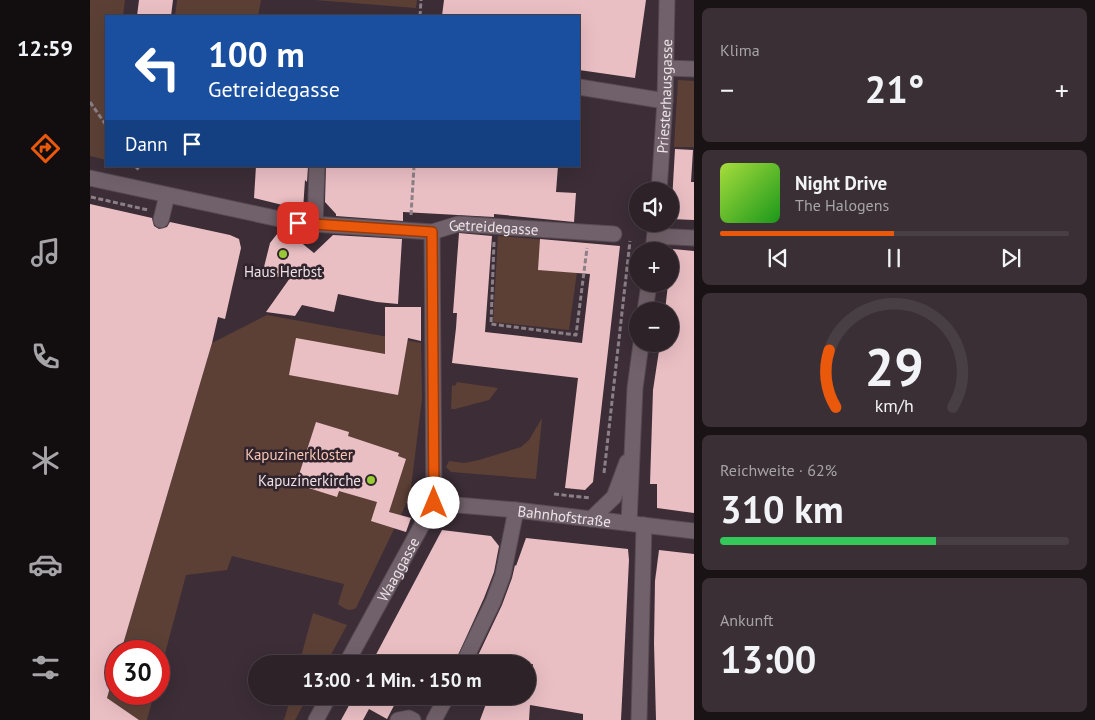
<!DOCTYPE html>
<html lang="de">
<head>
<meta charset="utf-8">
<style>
	body { margin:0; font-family:"PT Sans",sans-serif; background:#392f34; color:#f1f3f6; height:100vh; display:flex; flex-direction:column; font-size:19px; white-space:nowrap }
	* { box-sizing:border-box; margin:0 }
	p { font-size:16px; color:#a7a4a8 }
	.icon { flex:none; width:28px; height:28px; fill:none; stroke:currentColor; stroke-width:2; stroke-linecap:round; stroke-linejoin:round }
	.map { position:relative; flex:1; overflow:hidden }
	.sheet { display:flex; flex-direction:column; gap:8px; padding:8px; background:#191316; width:401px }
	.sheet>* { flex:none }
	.banner { position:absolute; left:15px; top:15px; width:475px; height:152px; border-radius:0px; box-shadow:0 5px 20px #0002,0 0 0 1px #483f45; background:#1a4fa0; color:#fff; overflow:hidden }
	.controls { position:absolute; left:539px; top:182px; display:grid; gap:10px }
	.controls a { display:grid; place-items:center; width:50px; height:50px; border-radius:50%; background:#2d2228; box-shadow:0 5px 20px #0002,0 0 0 1px #483f45; font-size:25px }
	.speed { position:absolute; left:15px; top:640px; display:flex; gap:10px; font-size:25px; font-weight:700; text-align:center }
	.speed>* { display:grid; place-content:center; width:65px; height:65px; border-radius:50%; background:#2d2228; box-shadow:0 5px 20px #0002,0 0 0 1px #483f45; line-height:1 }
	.speed .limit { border:8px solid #d22; background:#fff; color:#111 }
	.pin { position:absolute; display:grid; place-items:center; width:42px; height:42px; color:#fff; margin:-21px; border-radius:10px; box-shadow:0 2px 8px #0006 }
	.me { position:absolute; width:55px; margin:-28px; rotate:0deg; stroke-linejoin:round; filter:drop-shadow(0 0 4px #0008) }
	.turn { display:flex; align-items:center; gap:18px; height:105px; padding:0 20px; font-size:22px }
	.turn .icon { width:65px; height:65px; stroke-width:2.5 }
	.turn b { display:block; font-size:35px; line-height:42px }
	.then { display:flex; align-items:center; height:48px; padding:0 20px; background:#0003; gap:10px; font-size:19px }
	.big { font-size:38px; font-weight:600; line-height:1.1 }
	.sheet .tile { flex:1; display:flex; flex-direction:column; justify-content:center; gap:8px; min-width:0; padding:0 18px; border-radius:8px; background:#392f34 }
	.sheet .dial { align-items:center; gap:0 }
	.dial svg { height:130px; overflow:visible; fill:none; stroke:#483f45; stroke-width:7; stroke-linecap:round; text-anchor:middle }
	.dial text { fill:#f1f3f6; stroke:none }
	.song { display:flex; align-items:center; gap:15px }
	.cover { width:60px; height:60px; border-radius:8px; background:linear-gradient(135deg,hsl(80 70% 55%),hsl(120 70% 35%)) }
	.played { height:5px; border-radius:2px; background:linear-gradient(90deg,#ea580c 50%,#483f45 50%) }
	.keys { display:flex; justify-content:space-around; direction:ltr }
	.heat { display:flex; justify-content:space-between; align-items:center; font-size:28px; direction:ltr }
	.charge { height:8px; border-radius:4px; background:linear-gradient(90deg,#34c759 62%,#483f45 0) }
	.trip { position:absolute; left:158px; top:655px; width:288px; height:50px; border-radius:25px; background:#2d2228; box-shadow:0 5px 20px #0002,0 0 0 1px #483f45; font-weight:600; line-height:50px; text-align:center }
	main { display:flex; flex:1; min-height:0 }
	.tab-bar { display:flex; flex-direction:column; width:90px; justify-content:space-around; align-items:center; background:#120e10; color:#a7a4a8 }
	.tab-bar .icon { width:35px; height:35px }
	.tab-bar .current { color:#ea580c }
	.tab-bar b { font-size:22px; color:#f1f3f6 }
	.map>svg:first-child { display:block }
	.green { fill:#5c4036 }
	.building { fill:#eabfc4 }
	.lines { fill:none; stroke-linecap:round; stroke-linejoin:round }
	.minor-casing { stroke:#574a52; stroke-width:17 }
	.path { stroke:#8c8087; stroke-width:3; stroke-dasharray:5 2.5; stroke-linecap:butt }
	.minor { stroke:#71616a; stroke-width:15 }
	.route-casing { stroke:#983908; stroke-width:12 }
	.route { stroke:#ea580c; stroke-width:9 }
	.poi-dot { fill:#99cb35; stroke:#31242c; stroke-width:2 }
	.labels { text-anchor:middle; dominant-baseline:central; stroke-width:5; stroke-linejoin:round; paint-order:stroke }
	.street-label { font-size:15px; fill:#ece2e7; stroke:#31242c }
	.poi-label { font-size:15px; fill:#ece2e7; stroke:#31242c }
	.park-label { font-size:15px; fill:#fac7b5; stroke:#31242c }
</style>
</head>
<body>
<main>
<nav class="tab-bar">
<b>12:59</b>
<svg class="icon current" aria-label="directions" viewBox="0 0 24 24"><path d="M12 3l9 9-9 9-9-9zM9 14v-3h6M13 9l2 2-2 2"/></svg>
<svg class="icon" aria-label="music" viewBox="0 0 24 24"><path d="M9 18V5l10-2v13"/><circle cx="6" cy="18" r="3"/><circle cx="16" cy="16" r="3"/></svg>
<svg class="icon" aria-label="phone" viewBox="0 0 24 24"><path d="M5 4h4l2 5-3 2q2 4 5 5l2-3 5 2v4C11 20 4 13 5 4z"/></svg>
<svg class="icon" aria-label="climate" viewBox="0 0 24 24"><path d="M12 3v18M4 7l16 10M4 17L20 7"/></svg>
<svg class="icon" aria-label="car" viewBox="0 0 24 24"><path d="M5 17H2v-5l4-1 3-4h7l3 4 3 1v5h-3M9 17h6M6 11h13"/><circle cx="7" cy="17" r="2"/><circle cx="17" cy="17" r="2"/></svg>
<svg class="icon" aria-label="filters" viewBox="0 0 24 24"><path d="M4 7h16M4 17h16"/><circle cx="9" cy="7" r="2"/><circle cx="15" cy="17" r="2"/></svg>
</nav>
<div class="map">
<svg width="604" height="720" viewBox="0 0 604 720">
	<rect width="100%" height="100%" fill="#3c2d36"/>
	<g class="green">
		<path d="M0,0H35L33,16H16V160L0,156Z"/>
		<path d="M87,0H171L168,16H85Z"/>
		<path d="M225,0H327L326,8Z"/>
		<path d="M588,80L604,81V147H584Z"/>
		<path d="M408,236L491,243L479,330L403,322Z"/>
		<path d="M177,315L331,343L332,399L320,496L266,608C259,612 255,609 248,604L254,584L142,556L137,570L96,575L69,676V651H31L122,343Z"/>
		<path d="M367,382L408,388L399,400L365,409H361L362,385L365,386Z"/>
		<path d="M452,418L446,479L361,472L356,467L359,461L374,463L389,460L431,447L439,440Z"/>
		<path d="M223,613L257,625L236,664H209Z"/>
		<path d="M26,667V694H64L57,720H49L17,698Z"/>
		<path d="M201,696H218L205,720H194Z"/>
	</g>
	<g class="building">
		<path d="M49,0H83L81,16H47Z"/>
		<path d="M354,0H556L545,78L489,70V16H352Z"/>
		<path d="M585,149L603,150L601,182H604V220L581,219Z"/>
		<path d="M166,166H218L217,182L215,180L213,210L164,198Z"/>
		<path d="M236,166H468L466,192L486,193L484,222L404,214V217L313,212V221L246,216V214L235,202Z"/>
		<path d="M0,204L62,218L64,226L69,229L77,227L80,222L140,235L149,239L151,248L135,319L128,317L122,343L31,651H26V666L17,698L49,720H0Z"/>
		<path d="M191,229L203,232V236L224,253L243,235L312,239L308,304L287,302L248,294L244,312L212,305L205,316L176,312L200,278L172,275L180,243Z"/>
		<path d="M369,233L402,236L395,332L492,343L500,274L448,270L450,239L530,246L503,482L495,490L475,488L488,378L362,363L366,328L367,313H363Z"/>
		<path d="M583,249L604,251V513L567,508V484H560L563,390L570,344H580V311H575L578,284H580Z"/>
		<path d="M295,307H331V341L318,338L308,395L199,375L206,338L295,354Z"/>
		<path d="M226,422L259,432L258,436L309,453L308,456L316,459L299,512L321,518L316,532L281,521L287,502L249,491L247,497L206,484Z"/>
		<path d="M352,530L401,536L409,546L404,572L394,598L364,664H281Z"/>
		<path d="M436,538L538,549L539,560L531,720H493V714L440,705L439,720H390L399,696H437L443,664H384L412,605L422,578L425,565L426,566Z"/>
		<path d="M569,550L604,554V720H566L564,643L565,581Z"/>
		<path d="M254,696H309L297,719L279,709L273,720H251L262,700Z"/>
	</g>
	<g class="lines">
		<defs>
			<g id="minor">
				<path d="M576,68L604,69"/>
				<path d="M489,87L575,101"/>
				<path id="s1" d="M0,178L208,223L342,232L368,224L524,234"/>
				<path id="s2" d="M569,191L575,101L577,0"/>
				<path d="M71,220L77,195"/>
				<path d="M225,224L227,166"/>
				<path d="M565,236L604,238"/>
				<path d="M563,251L566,224"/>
				<path d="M555,311L559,284"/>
				<path id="s3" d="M344,503L426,510L604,531"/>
				<path d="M501,519L524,497L537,462"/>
				<path d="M539,523L545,388L551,344"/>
				<path id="s4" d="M256,664L344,503L342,232"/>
				<path d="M373,664L403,602L413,575L426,510"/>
				<path d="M226,720L239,696"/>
				<path d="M308,720L319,718L323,720"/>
				<path d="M344,720L357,696"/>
				<path d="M549,720L554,525"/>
			</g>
		</defs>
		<use href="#minor" class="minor-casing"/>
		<g class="path">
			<path d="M330,16L331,0"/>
			<path d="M0,102L16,125"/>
			<path d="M45,166L50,171"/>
			<path d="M1,197L58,210"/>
			<path d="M321,215L324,166"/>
			<path d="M404,242L401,324L486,335L497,248"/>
			<path d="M514,473L540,241"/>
			<path d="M464,494L500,498"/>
		</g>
		<use href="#minor" class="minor"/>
	</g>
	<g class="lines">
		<defs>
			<path id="route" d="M208,223L342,232L344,503"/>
		</defs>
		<use href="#route" class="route-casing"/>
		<use href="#route" class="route"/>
	</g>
	<g class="poi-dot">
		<circle cx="193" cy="254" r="5"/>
		<circle cx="281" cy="480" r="5"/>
	</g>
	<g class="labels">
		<g class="street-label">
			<text stroke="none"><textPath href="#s2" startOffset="95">Priesterhausgasse</textPath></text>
			<text stroke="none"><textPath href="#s1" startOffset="410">Getreidegasse</textPath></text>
			<text stroke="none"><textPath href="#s3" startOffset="131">Bahnhofstraße</textPath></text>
			<text stroke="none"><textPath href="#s4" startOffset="108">Waaggasse</textPath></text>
		</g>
		<g class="poi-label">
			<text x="193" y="271">Haus Herbst</text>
			<text x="271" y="480" text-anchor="end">Kapuzinerkirche</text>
		</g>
		<g class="park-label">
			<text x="209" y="454">Kapuzinerkloster</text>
		</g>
	</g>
</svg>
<div class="controls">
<a><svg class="icon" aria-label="sound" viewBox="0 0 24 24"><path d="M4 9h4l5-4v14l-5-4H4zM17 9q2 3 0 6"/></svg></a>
<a>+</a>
<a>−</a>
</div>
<div class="speed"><div class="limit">30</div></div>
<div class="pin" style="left:208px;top:223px;background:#d93025"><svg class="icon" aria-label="arrive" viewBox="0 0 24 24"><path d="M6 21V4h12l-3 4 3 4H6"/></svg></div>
<svg class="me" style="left:344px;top:503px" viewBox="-20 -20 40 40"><circle r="19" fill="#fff"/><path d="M0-13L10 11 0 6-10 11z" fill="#ea580c"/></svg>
<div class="trip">13:00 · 1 Min. · 150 m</div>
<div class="banner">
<div class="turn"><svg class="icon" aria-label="left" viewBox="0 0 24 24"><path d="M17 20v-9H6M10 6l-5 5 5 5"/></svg><div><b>100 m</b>Getreidegasse</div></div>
<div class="then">Dann<svg class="icon" aria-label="arrive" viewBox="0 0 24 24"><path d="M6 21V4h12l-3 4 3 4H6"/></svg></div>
</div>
</div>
<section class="sheet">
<div class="tile"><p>Klima</p>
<div class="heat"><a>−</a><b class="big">21°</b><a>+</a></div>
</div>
<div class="tile">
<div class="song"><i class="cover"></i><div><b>Night Drive</b><p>The Halogens</p></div></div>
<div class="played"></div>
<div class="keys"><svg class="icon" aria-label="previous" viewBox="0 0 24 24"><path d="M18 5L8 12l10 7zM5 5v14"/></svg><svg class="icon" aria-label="pause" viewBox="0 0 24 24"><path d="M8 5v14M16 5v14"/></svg><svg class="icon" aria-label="next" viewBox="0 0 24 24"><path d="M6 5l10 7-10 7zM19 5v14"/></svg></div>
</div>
<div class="tile dial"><svg viewBox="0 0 100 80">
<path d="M14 69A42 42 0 1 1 86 69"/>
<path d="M14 69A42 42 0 0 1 10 34" stroke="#ea580c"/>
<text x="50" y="56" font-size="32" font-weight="700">29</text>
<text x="50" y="72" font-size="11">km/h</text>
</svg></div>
<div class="tile"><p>Reichweite · 62%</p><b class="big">310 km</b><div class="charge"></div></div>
<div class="tile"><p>Ankunft</p><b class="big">13:00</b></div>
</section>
</main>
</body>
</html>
